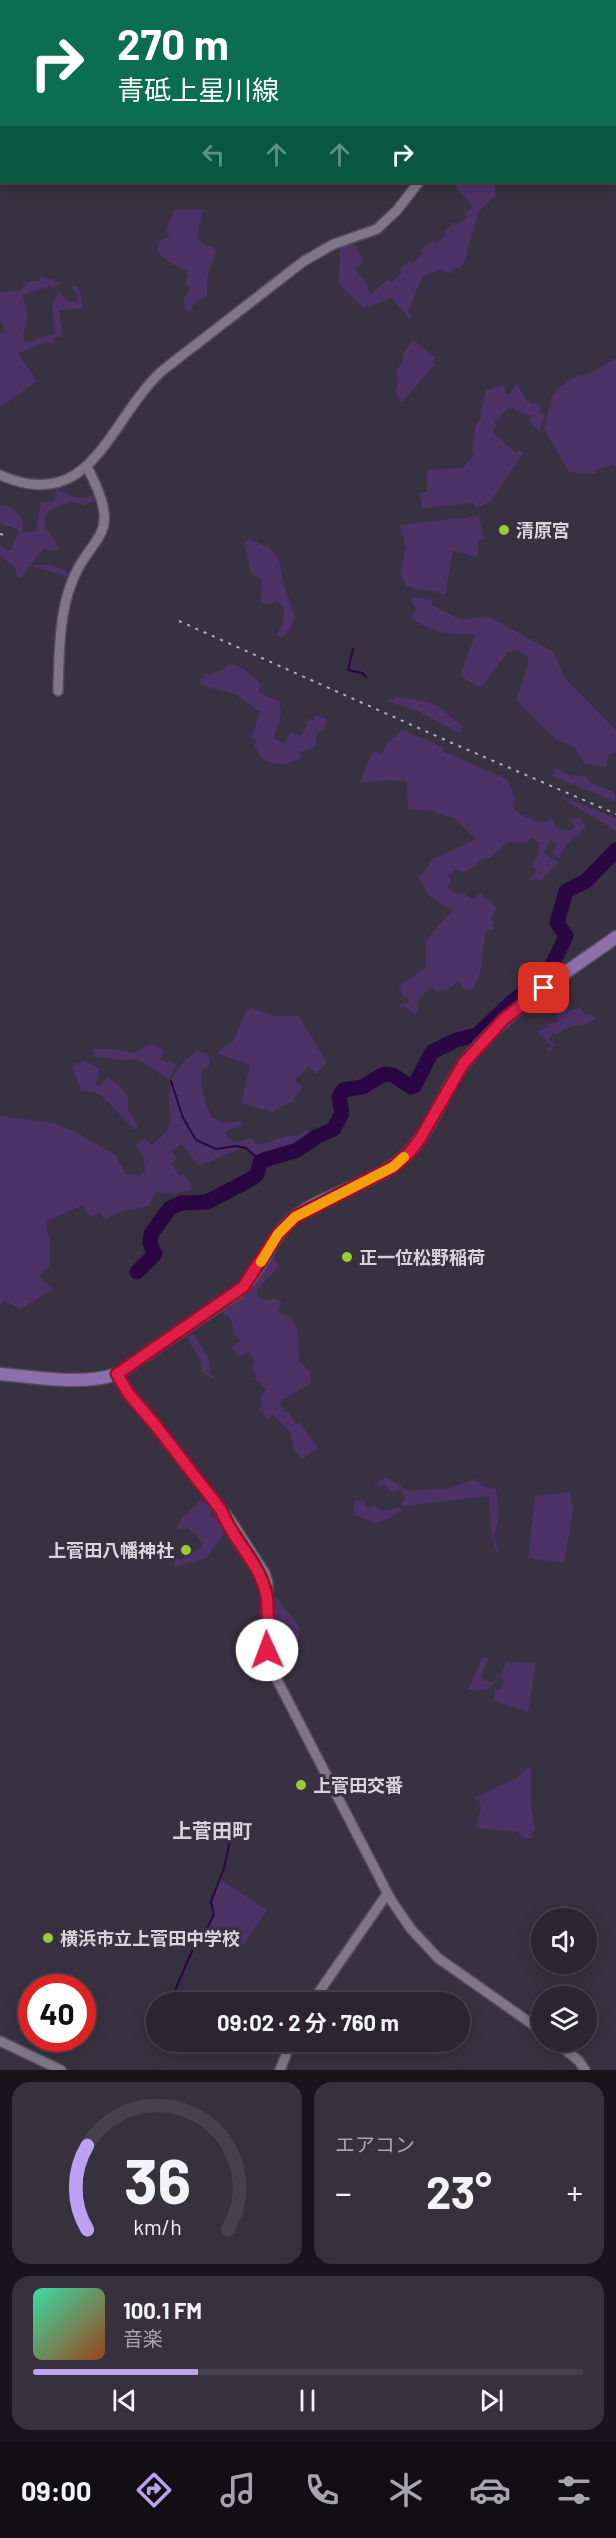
<!DOCTYPE html>
<html lang="ja">
<head>
<meta charset="utf-8">
<style>
	body { margin:0; font-family:Barlow,"Noto Sans JP",sans-serif; background:#36313d; color:#f1f3f6; height:100vh; display:flex; flex-direction:column; font-size:22px; white-space:nowrap }
	* { box-sizing:border-box; margin:0 }
	p { font-size:20px; color:#a5a5ab }
	.icon { flex:none; width:33px; height:33px; fill:none; stroke:currentColor; stroke-width:2; stroke-linecap:round; stroke-linejoin:round }
	.map { position:relative; height:2070px; overflow:hidden }
	.side { display:flex; flex-direction:column; gap:12px; padding:12px; background:#17141b; flex:1 }
	.side>* { flex:none }
	.guide { position:absolute; left:0px; top:0px; width:616px; height:183px; box-shadow:0 3px 15px #0003,0 0 0 2px #46424d; background:#0b6e4f; color:#fff; overflow:hidden }
	.buttons { position:absolute; left:531px; top:1908px; display:grid; gap:12px }
	.buttons a { display:grid; place-items:center; width:66px; height:66px; border-radius:50%; background:#2a2531; box-shadow:0 3px 15px #0003,0 0 0 2px #46424d; font-size:30px }
	.speed { position:absolute; left:18px; top:1974px; display:flex; gap:12px; font-size:30px; font-weight:700; text-align:center }
	.speed>* { display:grid; place-content:center; width:78px; height:78px; border-radius:50%; background:#2a2531; box-shadow:0 3px 15px #0003,0 0 0 2px #46424d; line-height:1 }
	.speed .limit { border:9px solid #d22; background:#fff; color:#111 }
	.pin { position:absolute; display:grid; place-items:center; width:51px; height:51px; color:#fff; margin:-26px; border-radius:12px; box-shadow:0 3px 9px #0006 }
	.me { position:absolute; width:66px; margin:-33px; rotate:358deg; stroke-linejoin:round; filter:drop-shadow(0 0 4px #0008) }
	.turn { display:flex; align-items:center; gap:21px; height:126px; padding:0 18px; font-size:27px }
	.turn .icon { width:78px; height:78px; stroke-width:2.5 }
	.turn b { display:block; font-size:42px; line-height:51px }
	.lanes { display:flex; align-items:center; height:57px; padding:0 18px; background:#0003; justify-content:center; gap:30px; direction:ltr }
	.lanes .off { opacity:.35 }
	.big { font-size:45px; font-weight:700; line-height:1.1 }
	.side .card { flex:1; display:flex; flex-direction:column; justify-content:center; gap:9px; min-width:0; padding:0 21px; border-radius:18px; background:#36313d }
	.side .dial { align-items:center; gap:0 }
	.dial svg { height:156px; overflow:visible; fill:none; stroke:#46424d; stroke-width:7; stroke-linecap:round; text-anchor:middle }
	.dial text { fill:#f1f3f6; stroke:none }
	.song { display:flex; align-items:center; gap:18px }
	.cover { width:72px; height:72px; border-radius:9px; background:linear-gradient(135deg,hsl(160 70% 55%),hsl(20 70% 35%)) }
	.played { height:6px; border-radius:3px; background:linear-gradient(90deg,#bca0f2 30%,#46424d 30%) }
	.keys { display:flex; justify-content:space-around; direction:ltr }
	.heat { display:flex; justify-content:space-between; align-items:center; font-size:33px; direction:ltr }
	.side .tiles { flex:1; display:grid; gap:12px; grid-template-columns:1fr 1fr }
	.card:last-child { grid-column:span 2 }
	.trip { position:absolute; left:146px; top:1992px; width:324px; height:60px; border-radius:30px; background:#2a2531; box-shadow:0 3px 15px #0003,0 0 0 2px #46424d; font-weight:700; line-height:60px; text-align:center }
	.tabs { display:flex; height:96px; justify-content:space-around; align-items:center; background:#110f14; color:#a5a5ab }
	.tabs .icon { width:42px; height:42px }
	.tabs .on { color:#bca0f2 }
	.tabs b { font-size:27px; color:#f1f3f6 }
	.map>svg:first-child { display:block }
	.green { fill:#4d3268 }
	.lines { fill:none; stroke-linecap:round; stroke-linejoin:round }
	.stream { stroke:#2a0743; stroke-width:2 }
	.river { stroke:#2a0743; stroke-width:15 }
	.minor-casing { stroke:#544d5b; stroke-width:12 }
	.major-casing { stroke:#544d5b; stroke-width:15 }
	.minor { stroke:#7f7689; stroke-width:9 }
	.major { stroke:#8d70ab; stroke-width:12 }
	.rail { stroke:#b5b0bc; stroke-width:2; stroke-dasharray:3 6; stroke-linecap:butt }
	.route-casing { stroke:#92132f; stroke-width:15 }
	.route { stroke:#e11d48; stroke-width:10 }
	.slow { stroke:#f59e0b; stroke-width:10 }
	.poi-dot { fill:#9cca32; stroke:#383141; stroke-width:2 }
	.labels { text-anchor:middle; dominant-baseline:central; stroke-width:6; stroke-linejoin:round; paint-order:stroke }
	.poi-label { font-size:18px; font-weight:bold; fill:#d8d4de; stroke:#383141; text-anchor:start }
	.neighbourhood-label { font-size:20px; font-weight:bold; fill:#d8d4de; stroke:#383141 }
</style>
</head>
<body>
<div class="map">
<svg width="616" height="2070" viewBox="0 0 616 2070">
	<rect width="100%" height="100%" fill="#383141"/>
	<g class="green">
		<path d="M461,182H495V196L479,211L464,263L459,269L455,268L450,273L439,270L422,277L408,312L412,314L410,320L392,298L363,308L339,283L340,247L354,243L364,262L355,269L367,284L370,295L388,279L392,282L402,272L400,269L410,261L413,263L422,253L420,251L433,240L437,243L447,234L445,231L455,222L457,225L466,218L465,214L473,207L455,186Z"/>
		<path d="M203,209L197,235L201,243L217,249L207,279V295L194,304L188,312L183,300L190,289L185,283L188,275L186,270C174,265 152,257 159,241L170,236L166,231L174,210Z"/>
		<path d="M40,276L61,283L53,288L50,286L22,295C28,310 30,319 23,335L25,343L55,333L52,306L58,291L62,294L66,301L77,302L78,295L72,287L75,285L81,294L83,308L59,310L62,335L53,339L54,343L39,344L18,354L37,381L0,407V334L6,331L0,319V292L19,291L30,281H40Z"/>
		<path d="M413,340L435,358L432,362L435,364L401,403L396,393L398,382L396,371L402,364L403,353Z"/>
		<path d="M616,358V467L614,465L597,469L595,474L569,472L544,429L552,396L558,388L575,377L591,373Z"/>
		<path d="M516,384C526,394 522,406 541,404L539,412L545,415L539,431L529,422L532,416L517,412L514,408H509L494,422L497,425L492,431L516,453L521,450L523,453L491,501L475,509L474,503L422,508L420,493L427,492V470L463,468L474,454L471,452L476,425L481,419L480,414L486,390L504,385L506,394H510Z"/>
		<path d="M56,489C71,495 79,503 96,494L100,498L85,505L71,502L53,508L45,515V527L59,547L58,551L43,549L30,565H52L72,574L71,577L29,566L23,576L17,578L15,567L0,556V546L10,551L19,532L17,529L0,523V505L11,507L22,519L23,533L36,531L41,502L55,501Z"/>
		<path d="M479,516L484,539L478,540V557L453,551L445,595C432,589 419,591 406,586L400,572L406,548L400,525Z"/>
		<path d="M249,539L270,548L279,560L283,582L295,617L291,628L282,638L277,634C284,623 288,611 278,601L268,605L261,602L262,580L251,573L244,542Z"/>
		<path d="M410,597L433,600L431,605L461,620L487,616L554,652L564,677L616,730V752L609,755L606,767L584,763L575,748L554,738L516,700L528,663V657L518,650L508,652L482,686H477L462,677L461,671L475,636L472,633C456,637 421,630 411,616L416,609Z"/>
		<path d="M229,663L245,670L261,684L258,692L279,702C284,714 277,728 273,738L284,744L291,732L301,736L307,725L305,723L310,719L313,720L316,715L327,719L323,731L317,732L315,747L300,752L301,758C289,765 268,768 259,754C257,751 257,748 254,746L257,740L251,738L260,712L235,694L200,685V679H203L205,673L210,675L224,669Z"/>
		<path d="M399,697L429,702L438,706L463,727L459,733L418,711L387,701Z"/>
		<path d="M402,730L443,747L444,752L507,779L515,800L513,807C520,817 534,821 546,822L551,818L558,829L571,830L575,826L569,819L579,818L586,827L567,844L558,858L552,854L557,844L551,840L543,853L559,862L542,880H528L537,871L532,866L540,851L538,842L532,838L526,843L508,842L490,858L480,860L477,865L464,872L455,870L448,876L451,880L448,887L453,893H462L474,899L480,893L497,908L491,919L493,921L492,925L495,927L494,930H486L479,978L473,989L465,990L458,982L445,992L443,989L437,993L431,987L419,998L418,1010L415,1014L403,1006L401,1008L398,1005L409,1003L408,998L403,996L399,986L426,967V942C434,930 442,920 453,911L428,895L419,878L433,859L476,839L455,819L431,811L408,809L407,781L391,780L359,783L373,751L382,754L387,743Z"/>
		<path d="M555,768L572,776H585L591,783L614,792L616,802L552,776Z"/>
		<path d="M556,794L616,818V831Z"/>
		<path d="M564,1006L566,1012L579,1008L585,1015H592L596,1018C589,1026 577,1024 567,1028C562,1030 560,1032 555,1034L553,1033L549,1039L554,1045L549,1052L547,1050L551,1045L540,1035L538,1031L548,1027V1023L551,1024L558,1022L557,1008Z"/>
		<path d="M250,1008L275,1016H299L327,1063L316,1074L309,1066L296,1079V1082L303,1087L292,1101L272,1112L241,1103L250,1065L217,1053L234,1040L246,1010Z"/>
		<path d="M149,1044L163,1049L160,1060L176,1064L169,1079L137,1059L121,1060L93,1056V1049H114L133,1053Z"/>
		<path d="M196,1051L208,1054L210,1063L207,1068L201,1070C200,1085 205,1104 212,1118L225,1123L240,1121L242,1126L229,1129L226,1134L227,1138L237,1142L251,1138L256,1144C272,1144 281,1134 298,1136L306,1129L312,1136L296,1148L262,1159L243,1148L198,1166L182,1144L172,1151L177,1159L171,1164L180,1176L183,1174L192,1185L190,1190L175,1194L156,1192L150,1205C134,1211 119,1209 105,1220L100,1213L90,1217L83,1205L47,1221L46,1227L50,1241V1265L39,1276L52,1289L21,1309L5,1301L0,1304V1116L53,1123L76,1132L115,1155L126,1174L139,1176L145,1171L144,1160L136,1144L145,1138L151,1145C183,1122 165,1116 170,1086C172,1073 186,1059 196,1051Z"/>
		<path d="M85,1061L100,1068L96,1084L99,1086L107,1078L118,1084L128,1096V1111L138,1125L135,1130L103,1097L94,1092L81,1091L72,1065Z"/>
		<path d="M269,1255L274,1256L278,1267L258,1289L257,1295L261,1300L276,1299L282,1303L278,1312L292,1318L298,1331L299,1361L310,1372L311,1383L279,1402L285,1413L288,1412L296,1424L300,1423L318,1448L302,1459L295,1452L290,1432L272,1414L268,1419L258,1409L262,1406L261,1396L266,1389L254,1378L257,1376L251,1365L255,1363L249,1352L239,1357L231,1347L240,1341L232,1331L234,1330L229,1315H225L222,1309Z"/>
		<path d="M193,1333L209,1358L210,1374L220,1383L202,1372L200,1360L189,1341V1336Z"/>
		<path d="M385,1477L409,1491L451,1488L476,1479L483,1486L496,1489L499,1517L494,1536L499,1553L496,1552L491,1531L489,1496L403,1506L402,1501L405,1500L402,1490L391,1492L385,1485L374,1486Z"/>
		<path d="M570,1492L573,1508L564,1563L528,1558L535,1496Z"/>
		<path d="M355,1500L364,1501L368,1508L374,1505L383,1511L400,1507L401,1511L389,1518L375,1523L353,1514Z"/>
		<path d="M200,1501L213,1508L209,1515L223,1524L225,1532L206,1558L175,1567L174,1561L163,1550L171,1545L173,1555L180,1560L200,1548L202,1544L197,1535L187,1528L179,1529L176,1528L182,1518Z"/>
		<path d="M275,1595L300,1628L298,1642L273,1644L272,1596Z"/>
		<path d="M483,1657L488,1659L481,1676L484,1680L494,1683L504,1666C496,1685 490,1694 468,1689Z"/>
		<path d="M506,1662L536,1663L528,1712L494,1701L495,1690L501,1688L503,1681L501,1676Z"/>
		<path d="M528,1768H531V1805L535,1831L532,1832L531,1839L522,1837L518,1832L476,1828L481,1808L479,1801L473,1798L517,1778Z"/>
		<path d="M219,1879L267,1910L242,1946L209,1932L207,1929L213,1914L210,1902Z"/>
	</g>
	<g class="lines">
		<g class="stream">
			<path d="M353,649L348,670L362,673L366,677"/>
			<path d="M171,1081L183,1118L196,1140L216,1149L236,1146L246,1148L261,1161"/>
			<path d="M173,1995L199,1935L205,1933L214,1914L211,1902L224,1868L234,1823"/>
		</g>
		<path class="river" d="M137,1272L155,1254L150,1243L151,1234L170,1208L181,1203L207,1202L253,1178L257,1174L261,1161L297,1150L316,1137L334,1129L342,1113L339,1097L343,1090L362,1087L384,1074L393,1075L411,1087L414,1086L432,1052L456,1040L477,1035L512,1002L547,975L566,936L557,923L566,891L586,881L616,850"/>
		<defs>
			<g id="minor">
				<path d="M0,475C93,516 109,418 163,370L304,261L334,244L377,229L397,210L419,182"/>
				<path d="M58,691C59,659 59,624 68,593C86,531 128,544 87,467"/>
				<path d="M117,1374L128,1393L230,1519L265,1573L268,1583L266,1636L271,1668L391,1900L411,1929L438,1958L542,2031"/>
				<path d="M312,2002L387,1894"/>
				<path d="M0,2041L61,2070"/>
				<path d="M556,2042L579,2061L585,2070"/>
				<path d="M280,2070L291,2042"/>
			</g>
			<g id="major">
				<path d="M597,2L599,0"/>
				<path d="M615,12L616,11"/>
				<path d="M0,62H2"/>
				<path d="M0,74L2,75"/>
				<path d="M0,86L2,87"/>
				<path d="M0,1374C38,1377 81,1386 117,1374L238,1292C262,1271 270,1236 296,1216C331,1190 380,1184 410,1151C433,1127 443,1092 463,1065C503,1011 562,976 616,937"/>
			</g>
		</defs>
		<use href="#minor" class="minor-casing"/>
		<use href="#major" class="major-casing"/>
		<use href="#minor" class="minor"/>
		<use href="#major" class="major"/>
		<g class="rail">
			<path d="M0,534L4,535"/>
			<path d="M179,621L452,743L616,814"/>
		</g>
	</g>
	<g class="lines">
		<defs>
			<path id="route" d="M267,1650C266,1632 270,1611 266,1593C259,1562 232,1539 221,1510L156,1426L128,1393L117,1374L243,1287L278,1234L295,1217L393,1167L408,1154L420,1139L463,1064L504,1019L544,988"/>
		</defs>
		<use href="#route" class="route-casing"/>
		<use href="#route" class="route"/>
		<path class="slow" d="M261,1262L278,1234L295,1217L393,1167L404,1157"/>
	</g>
	<g class="poi-dot">
		<circle cx="504" cy="530" r="6"/>
		<circle cx="347" cy="1257" r="6"/>
		<circle cx="186" cy="1550" r="6"/>
		<circle cx="301" cy="1785" r="6"/>
		<circle cx="48" cy="1938" r="6"/>
	</g>
	<g class="labels">
		<g class="poi-label">
			<text x="516" y="530">清原宮</text>
			<text x="359" y="1257">正一位松野稲荷</text>
			<text x="174" y="1550" text-anchor="end">上菅田八幡神社</text>
			<text x="313" y="1785">上菅田交番</text>
			<text x="60" y="1938">横浜市立上菅田中学校</text>
		</g>
		<g class="neighbourhood-label">
			<text x="212" y="1830">上菅田町</text>
		</g>
	</g>
</svg>
<div class="buttons">
<a><svg class="icon" aria-label="sound" viewBox="0 0 24 24"><path d="M4 9h4l5-4v14l-5-4H4zM17 9q2 3 0 6"/></svg></a>
<a><svg class="icon" aria-label="layers" viewBox="0 0 24 24"><path d="M12 4l9 5-9 5-9-5zM3 14l9 5 9-5"/></svg></a>
</div>
<div class="speed"><div class="limit">40</div></div>
<div class="pin" style="left:544px;top:988px;background:#d93025"><svg class="icon" aria-label="arrive" viewBox="0 0 24 24"><path d="M6 21V4h12l-3 4 3 4H6"/></svg></div>
<svg class="me" style="left:267px;top:1650px" viewBox="-20 -20 40 40"><circle r="19" fill="#fff"/><path d="M0-13L10 11 0 6-10 11z" fill="#e11d48"/></svg>
<div class="trip">09:02 · 2 分 · 760 m</div>
<div class="guide">
<div class="turn"><svg class="icon" aria-label="right" viewBox="0 0 24 24"><path d="M7 20v-9h11M14 6l5 5-5 5"/></svg><div><b>270 m</b>青砥上星川線</div></div>
<div class="lanes"><svg class="icon off" aria-label="left" viewBox="0 0 24 24"><path d="M17 20v-9H6M10 6l-5 5 5 5"/></svg><svg class="icon off" aria-label="ahead" viewBox="0 0 24 24"><path d="M12 20V5M6 11l6-6 6 6"/></svg><svg class="icon off" aria-label="ahead" viewBox="0 0 24 24"><path d="M12 20V5M6 11l6-6 6 6"/></svg><svg class="icon" aria-label="right" viewBox="0 0 24 24"><path d="M7 20v-9h11M14 6l5 5-5 5"/></svg></div>
</div>
</div>
<section class="side">
<div class="tiles">
<div class="card dial"><svg viewBox="0 0 100 80">
<path d="M14 69A42 42 0 1 1 86 69"/>
<path d="M14 69A42 42 0 0 1 14 26" stroke="#bca0f2"/>
<text x="50" y="56" font-size="32" font-weight="700">36</text>
<text x="50" y="72" font-size="11">km/h</text>
</svg></div>
<div class="card"><p>エアコン</p>
<div class="heat"><a>−</a><b class="big">23°</b><a>+</a></div>
</div>
<div class="card">
<div class="song"><i class="cover"></i><div><b>100.1 FM</b><p>音楽</p></div></div>
<div class="played"></div>
<div class="keys"><svg class="icon" aria-label="previous" viewBox="0 0 24 24"><path d="M18 5L8 12l10 7zM5 5v14"/></svg><svg class="icon" aria-label="pause" viewBox="0 0 24 24"><path d="M8 5v14M16 5v14"/></svg><svg class="icon" aria-label="next" viewBox="0 0 24 24"><path d="M6 5l10 7-10 7zM19 5v14"/></svg></div>
</div>
</div>
</section>
<nav class="tabs">
<b>09:00</b>
<svg class="icon on" aria-label="directions" viewBox="0 0 24 24"><path d="M12 3l9 9-9 9-9-9zM9 14v-3h6M13 9l2 2-2 2"/></svg>
<svg class="icon" aria-label="music" viewBox="0 0 24 24"><path d="M9 18V5l10-2v13"/><circle cx="6" cy="18" r="3"/><circle cx="16" cy="16" r="3"/></svg>
<svg class="icon" aria-label="phone" viewBox="0 0 24 24"><path d="M5 4h4l2 5-3 2q2 4 5 5l2-3 5 2v4C11 20 4 13 5 4z"/></svg>
<svg class="icon" aria-label="climate" viewBox="0 0 24 24"><path d="M12 3v18M4 7l16 10M4 17L20 7"/></svg>
<svg class="icon" aria-label="car" viewBox="0 0 24 24"><path d="M5 17H2v-5l4-1 3-4h7l3 4 3 1v5h-3M9 17h6M6 11h13"/><circle cx="7" cy="17" r="2"/><circle cx="17" cy="17" r="2"/></svg>
<svg class="icon" aria-label="filters" viewBox="0 0 24 24"><path d="M4 7h16M4 17h16"/><circle cx="9" cy="7" r="2"/><circle cx="15" cy="17" r="2"/></svg>
</nav>
</body>
</html>
